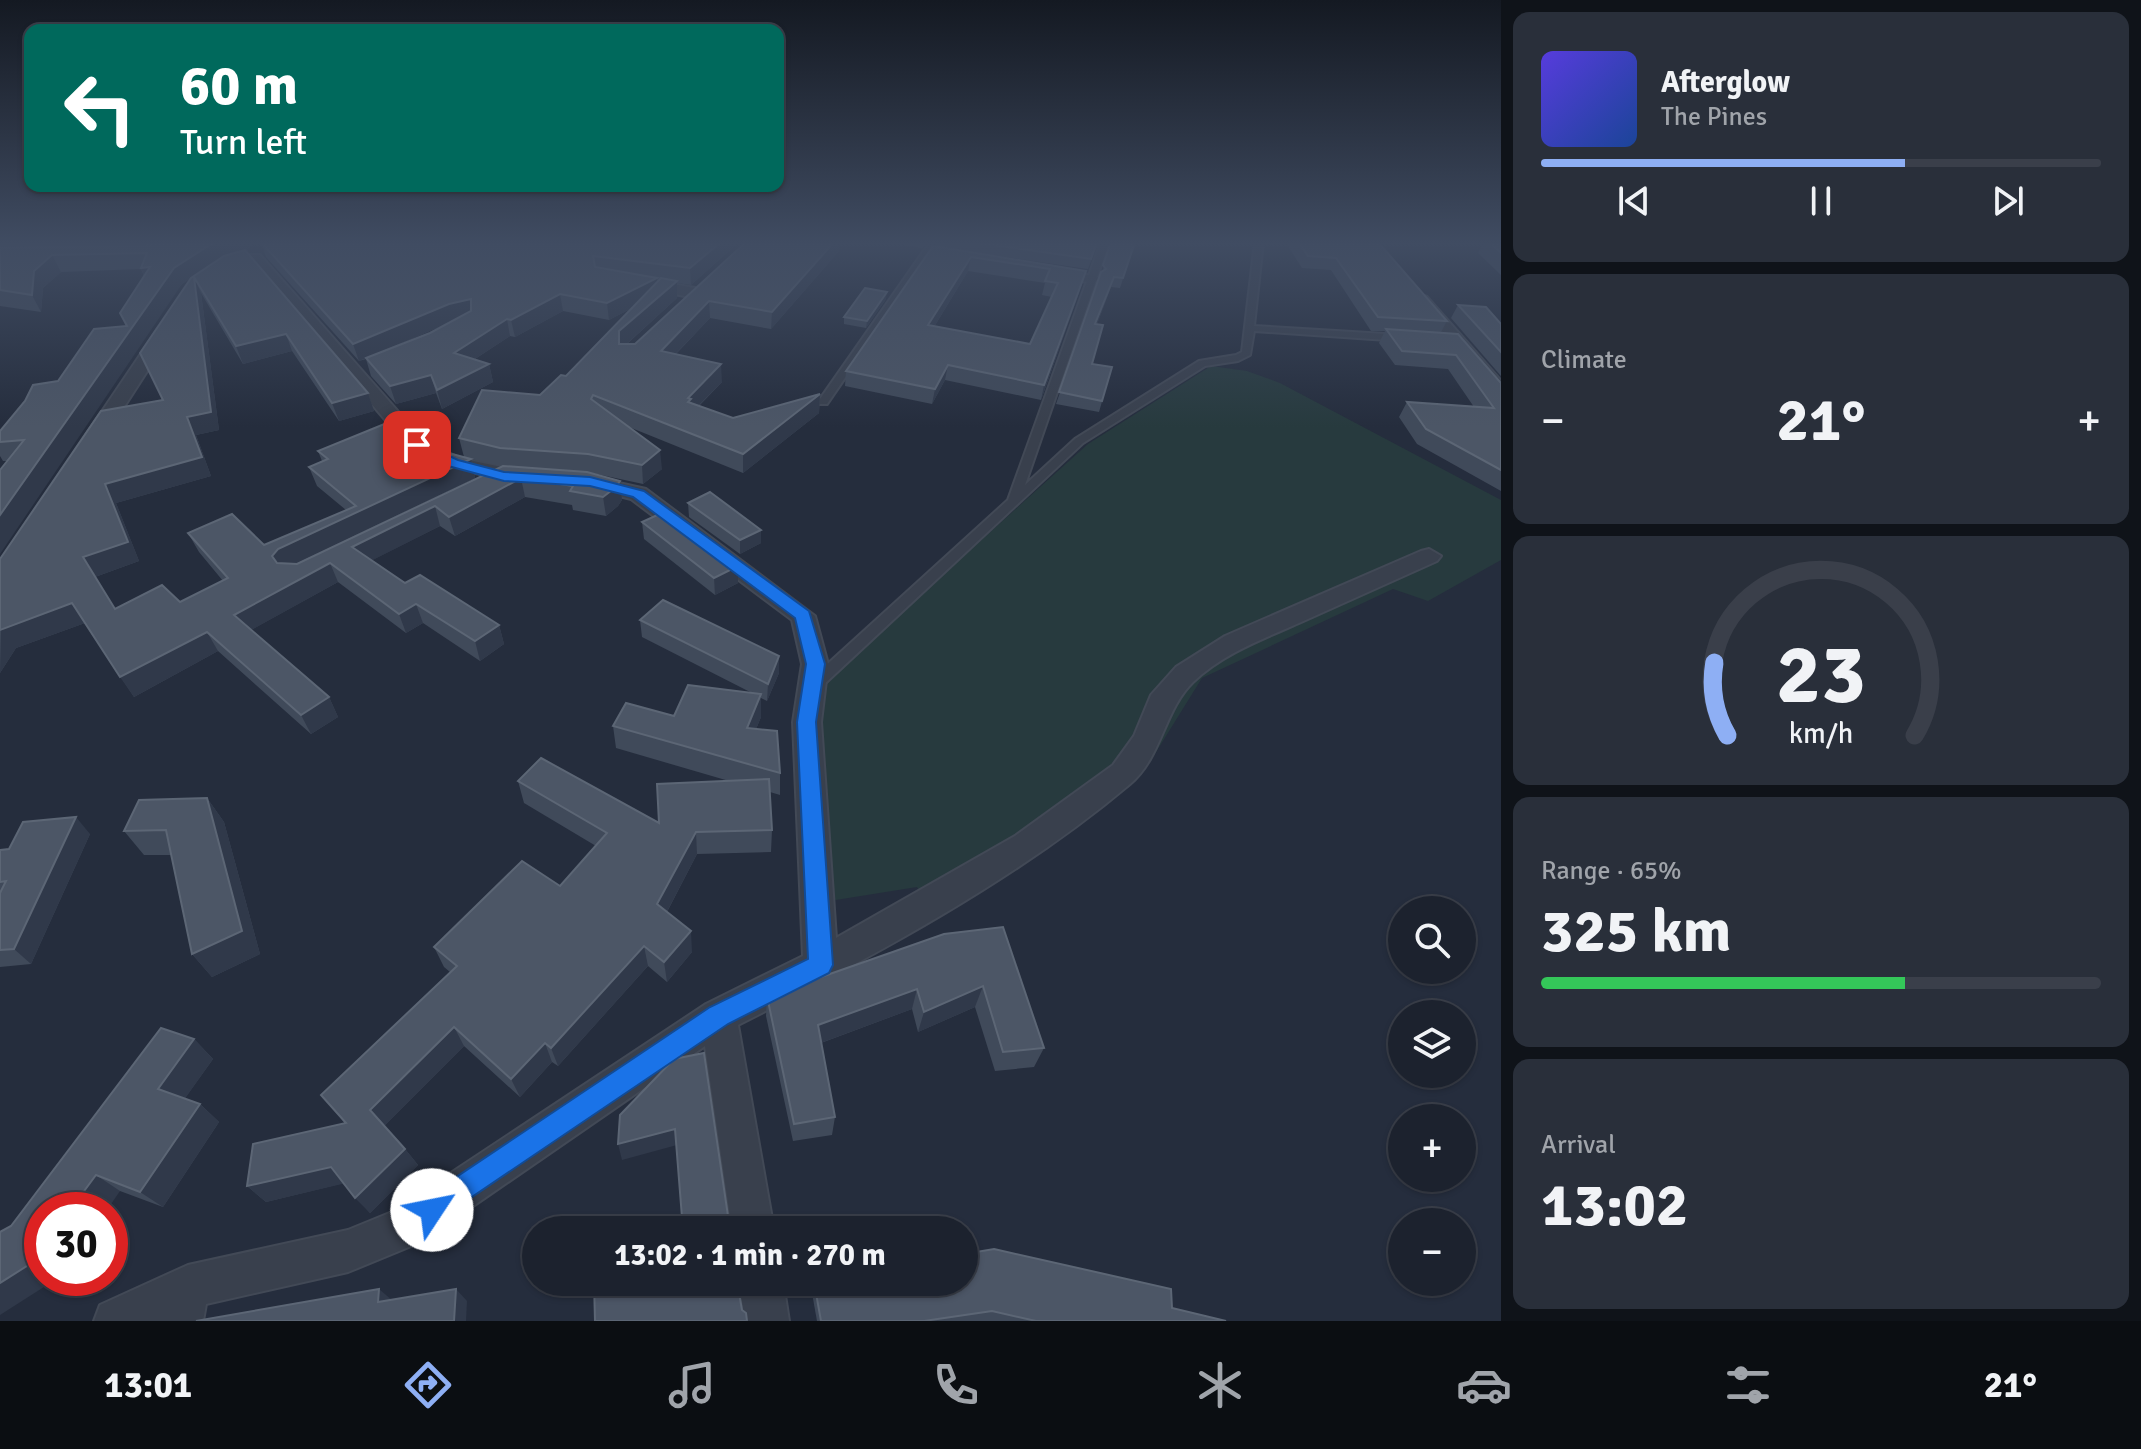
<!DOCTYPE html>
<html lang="en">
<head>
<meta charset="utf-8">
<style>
	body { margin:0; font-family:Signika,sans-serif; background:#292f3a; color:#f1f3f6; height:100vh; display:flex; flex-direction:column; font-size:30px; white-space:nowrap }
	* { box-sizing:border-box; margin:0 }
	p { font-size:26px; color:#a0a4aa }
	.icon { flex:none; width:44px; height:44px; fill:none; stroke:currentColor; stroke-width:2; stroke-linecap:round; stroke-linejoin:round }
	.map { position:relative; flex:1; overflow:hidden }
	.details { display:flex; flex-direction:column; gap:12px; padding:12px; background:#0f1319; width:640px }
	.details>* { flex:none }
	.top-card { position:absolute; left:24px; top:24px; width:760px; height:168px; border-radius:16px; box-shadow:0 2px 6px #0004,0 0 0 2px #3a3f4a; background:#00695c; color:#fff; overflow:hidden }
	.fabs { position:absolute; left:1388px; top:896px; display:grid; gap:16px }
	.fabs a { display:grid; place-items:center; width:88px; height:88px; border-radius:50%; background:#1c222e; box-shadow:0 2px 6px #0004,0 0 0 2px #3a3f4a; font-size:40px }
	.speed { position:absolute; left:24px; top:1192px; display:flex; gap:16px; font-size:40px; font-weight:700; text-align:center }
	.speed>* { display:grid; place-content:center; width:104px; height:104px; border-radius:50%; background:#1c222e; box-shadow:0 2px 6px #0004,0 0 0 2px #3a3f4a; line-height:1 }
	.speed .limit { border:12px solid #d22; background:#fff; color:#111 }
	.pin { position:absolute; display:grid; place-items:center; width:68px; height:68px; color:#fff; margin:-34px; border-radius:16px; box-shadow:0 4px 12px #0006 }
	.me { position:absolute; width:88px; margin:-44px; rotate:56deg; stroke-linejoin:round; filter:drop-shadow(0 0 6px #0008) }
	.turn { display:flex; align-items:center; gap:28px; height:168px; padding:0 24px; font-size:36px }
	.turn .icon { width:104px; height:104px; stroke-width:2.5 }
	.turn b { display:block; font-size:56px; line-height:68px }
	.big { font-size:60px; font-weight:800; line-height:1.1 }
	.details .card { flex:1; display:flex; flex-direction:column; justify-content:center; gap:12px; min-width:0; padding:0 28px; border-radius:16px; background:#292f3a }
	.details .dial { align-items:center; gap:0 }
	.dial svg { height:208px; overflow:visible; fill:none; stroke:#3a3f4a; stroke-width:7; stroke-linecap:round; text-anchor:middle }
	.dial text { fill:#f1f3f6; stroke:none }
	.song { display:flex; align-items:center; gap:24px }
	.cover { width:96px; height:96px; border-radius:12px; background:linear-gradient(135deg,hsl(250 70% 55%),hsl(220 70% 35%)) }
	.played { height:8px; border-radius:4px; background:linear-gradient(90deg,#8eaff4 65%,#3a3f4a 65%) }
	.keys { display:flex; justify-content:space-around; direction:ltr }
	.heat { display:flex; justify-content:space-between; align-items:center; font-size:44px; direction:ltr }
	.charge { height:12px; border-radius:6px; background:linear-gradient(90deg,#34c759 65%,#3a3f4a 0) }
	.trip { position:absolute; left:522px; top:1216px; width:456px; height:80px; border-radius:40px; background:#1c222e; box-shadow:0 2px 6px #0004,0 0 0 2px #3a3f4a; font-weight:800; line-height:80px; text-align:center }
	.tab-bar { display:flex; height:128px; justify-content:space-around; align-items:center; background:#0b0e12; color:#a0a4aa }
	.tab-bar .icon { width:56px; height:56px }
	.tab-bar .selected { color:#8eaff4 }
	.tab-bar b { font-size:36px; color:#f1f3f6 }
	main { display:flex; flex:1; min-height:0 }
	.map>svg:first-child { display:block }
	.green { fill:#273a3e }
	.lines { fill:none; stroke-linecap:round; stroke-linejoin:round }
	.lane-casing { stroke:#424956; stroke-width:4 }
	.street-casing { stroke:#424956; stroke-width:4 }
	.lane { fill:#39404d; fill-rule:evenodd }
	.street { fill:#39404d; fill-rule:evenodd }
	.wall { fill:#404a5a; fill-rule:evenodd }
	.shaded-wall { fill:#30394a }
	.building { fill:#4c5666; stroke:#5c6675; stroke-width:2; fill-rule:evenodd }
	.route { fill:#1a73e8; stroke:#114b97; stroke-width:2 }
</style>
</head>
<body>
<main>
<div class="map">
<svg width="1501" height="1321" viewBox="0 0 1501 1321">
	<rect width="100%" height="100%" fill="#252d3d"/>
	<path class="green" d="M1211,366L1247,371L1280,383L1501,500V560L1428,601L1393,589L1202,678L1153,757L937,919L917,887L817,903L806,698L1088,444Z"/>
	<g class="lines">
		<defs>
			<g id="lane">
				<path d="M930,242H938L827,404H819L818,402Z"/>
				<path d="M1101,242H1109L1025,485L1075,439L1199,361L1236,355L1242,352L1255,242H1263L1254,326L1402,335L1407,338L1402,341L1254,331L1250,355L1238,361L1205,366L1083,443L820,688H810L808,684L810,680L1008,500Z"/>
			</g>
			<g id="street">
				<path d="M250,255H260L424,441L459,458L531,473L534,477L531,481L524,483L446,467L410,449L250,261Z"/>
				<path d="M1049,266L1100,278L1092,283L1044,274V268Z"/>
				<path d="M644,279L695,288L703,293L695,298L638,287L636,284Z"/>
				<path d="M1421,295L1427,297L1501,381V398L1494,396L1415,303L1413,300Z"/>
				<path d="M163,329L171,334L106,435L96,441L89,439L86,435L157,330Z"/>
				<path d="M587,476L646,489L815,616L828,664L821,722L836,938L1015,836L1113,765L1134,736L1151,695L1176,667L1225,636L1421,551L1429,549L1441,556L1437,561C1391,582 1345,602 1299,623C1263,639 1222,654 1193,682C1164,710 1162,757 1130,784C1015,881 872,957 738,1025L774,1230H732L705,1046L421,1242L348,1272L206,1304L203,1321H94L100,1305L188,1265L348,1230L392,1212L706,1004L803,956L793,722L802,664L792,620L631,499L580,486L576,482Z"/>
				<path d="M739,1282H783L789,1321H745Z"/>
			</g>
		</defs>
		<use href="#lane" class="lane-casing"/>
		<use href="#street" class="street-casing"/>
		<use href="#lane" class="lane"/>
		<use href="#street" class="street"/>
	</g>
	<g class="wall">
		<path d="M0,242H253L247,252L368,393L374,411L339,421L292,351L243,364L201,293L219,430L196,435L211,476L116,503L139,561L95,577L115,609L180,602L223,581L199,552L188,533L264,545L346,510L317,486L309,467L322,461L318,451L445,469L471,459L475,478L296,564L503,467L464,457L459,438L540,395L566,376L632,308L609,320L563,311L515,337L510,336L475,359L489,364L493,382L442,409L436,393L396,404L371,376L366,359L359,361L266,257L261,242H739L691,285L677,283V298L627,344H635L746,242L839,251L771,329L710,318L676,354L722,382L699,406L733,418L820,394L819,413L743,473L629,427L662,469L643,484L592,473L620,481L622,500L618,506L606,516L573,510L572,505L525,497L455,536L440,526L372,560L405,583L499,625L504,644L480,661L423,623L406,633L338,582L251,630L329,697L338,717L311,734L218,651L134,697L85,623L16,648L0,673V559L163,400L191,278L182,284L8,461H3L0,456V431L58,381L127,326L144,276L141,269L61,272L43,288L41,312L0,306ZM450,322L430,333L370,357Z"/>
		<path d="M904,242H926L922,248L904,245Z"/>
		<path d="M939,242H1098L1088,269L938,247Z"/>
		<path d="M1111,242H1135L1120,288L1111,287L1097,324L1092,364L1112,367L1099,412L1056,404L1102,272Z"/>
		<path d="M1287,242H1378L1447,321L1441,332L1501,383V491L1417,444L1399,417L1407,402L1474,407L1448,369L1395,365L1379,343L1385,331H1371L1331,270L1302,268L1286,243Z"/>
		<path d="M1482,242H1501V275L1478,253L1483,243Z"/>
		<path d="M933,246L1086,271L1082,284L1041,400L945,380L932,404L845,386L846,371ZM968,271L1045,283L1042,295L1052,297L1030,344L934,327Z"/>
		<path d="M886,299L866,328L844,324V317Z"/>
		<path d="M1458,305L1501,324V376L1451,318Z"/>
		<path d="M688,503L761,543L740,554L689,517Z"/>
		<path d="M642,522L738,566V583L715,595L644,539Z"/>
		<path d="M640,620L779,656V673L767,701L761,698V717L756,729L780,773V795L770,792L772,830L771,852L697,854L667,912L692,952L667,982L648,966L558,1066L552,1062L520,1097L464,1046L384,1126L405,1149L418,1165L370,1213L344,1183L266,1202L247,1186L345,1123L321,1095L450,972L444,967L434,947L560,886L596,846L524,803L518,781L659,823L729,781L616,748L613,726L674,716L752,693L642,637Z"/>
		<path d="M207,798L224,822L260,954L212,977L192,954L171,855H144L124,831Z"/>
		<path d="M90,834L31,964L0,967V850Z"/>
		<path d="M944,934L1044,1048L1034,1067L995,1071L975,1007L918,1032L912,1009L821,1043L835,1117L832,1135L793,1141L766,1016L767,996Z"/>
		<path d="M194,1039L213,1059L185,1098L200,1104L219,1122L163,1207L120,1191L11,1226Z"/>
		<path d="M814,1282L1172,1308L1226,1321H817L812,1293Z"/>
	</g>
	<g class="shaded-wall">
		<path d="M148,242H191L151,248Z"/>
		<path d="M221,242H253L247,252L217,260L182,284L0,554V515L174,268L211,244Z"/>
		<path d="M721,242H739L691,285L690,268Z"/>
		<path d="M834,242H840L839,251L771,329L772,312Z"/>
		<path d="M52,255L61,272L43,288L41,312L32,295L34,271Z"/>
		<path d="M971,257L968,271L926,340L928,325Z"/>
		<path d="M150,267L148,285L141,268Z"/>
		<path d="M1086,271L1082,284L1041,400L1044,385Z"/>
		<path d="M194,277L201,293L219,430L196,435L211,476L116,503L139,561L95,577L83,557L105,484L187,417Z"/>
		<path d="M1114,277L1111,287L1093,335L1095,324Z"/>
		<path d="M657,278L658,294L609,320L607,303Z"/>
		<path d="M677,281V298L621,349L619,344V331Z"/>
		<path d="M887,292L886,299L866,328L867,321Z"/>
		<path d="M560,294L563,311L515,337L511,320Z"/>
		<path d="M471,299L475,316L453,321L359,361L353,344L449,304Z"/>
		<path d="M709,301L710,318L662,368L661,351Z"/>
		<path d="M507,319L510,336L458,370L454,353Z"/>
		<path d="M286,334L292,351L243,364L236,346Z"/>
		<path d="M489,364L493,382L442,409L437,390Z"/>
		<path d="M721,364L722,382L692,412L688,398Z"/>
		<path d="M948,365L945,380L932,404L935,389Z"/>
		<path d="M431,375L436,393L396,404L390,386Z"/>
		<path d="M368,393L374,411L339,421L332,403Z"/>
		<path d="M820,394L819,413L743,473V454Z"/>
		<path d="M660,450L662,469L643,484L642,465Z"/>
		<path d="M471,459L475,478L287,568L281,576L272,556L278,549Z"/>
		<path d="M521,478L525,497L455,536L449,517Z"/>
		<path d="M620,481L622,500L618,506L606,516L603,497Z"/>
		<path d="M435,506L440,526L359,567L352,547Z"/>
		<path d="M761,530V543L740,554V540Z"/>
		<path d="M330,563L338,582L244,634L234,615Z"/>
		<path d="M738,566V583L715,595L714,578Z"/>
		<path d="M72,603L85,623L16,648L0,673L1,629Z"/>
		<path d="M416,604L423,623L406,633L399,614Z"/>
		<path d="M499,625L504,644L480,661L475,641Z"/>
		<path d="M207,632L218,651L134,697L120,677Z"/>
		<path d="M779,656V673L767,701L768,684Z"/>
		<path d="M761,694V717L747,751V728Z"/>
		<path d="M329,697L338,717L311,734L301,715Z"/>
		<path d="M207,798L224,822L260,954L212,977L192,954Z"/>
		<path d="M76,817L90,834L31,964L14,949Z"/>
		<path d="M696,832L697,854L660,925L657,904Z"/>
		<path d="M691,931L692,952L667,982L664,962Z"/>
		<path d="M644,946L648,966L558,1066L551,1048Z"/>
		<path d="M983,986L975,1007L918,1032L924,1012Z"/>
		<path d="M917,989L912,1009L815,1045L818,1025Z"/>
		<path d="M454,1027L464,1046L383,1127L370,1110Z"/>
		<path d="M194,1039L213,1059L179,1107L158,1089Z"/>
		<path d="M545,1043L552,1062L520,1097L511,1079Z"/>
		<path d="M200,1104L219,1122L163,1207L140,1192Z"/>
		<path d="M675,1129L677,1145L622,1160L618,1144Z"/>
		<path d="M405,1149L418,1165L370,1213L355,1198Z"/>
		<path d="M331,1167L346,1183L266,1202L247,1186Z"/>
		<path d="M96,1175L120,1191L107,1210H70Z"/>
		<path d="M42,1248V1278H58L0,1315V1283Z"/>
		<path d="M379,1289L393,1301L378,1302Z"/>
		<path d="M456,1289L467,1301L466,1321H454Z"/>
	</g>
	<g class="building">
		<path d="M172,242H221L211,244L174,268L0,515V470L24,440L0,442V431L25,401L33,385L58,381L94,329L127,326L120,313L150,267L141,268L147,253L52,255L34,271L32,295L0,290V248L144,246Z"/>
		<path d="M261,242H721L690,268L593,256L595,267L657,278L607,303L560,294L511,320L507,319L454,353L489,364L437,390L431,375L390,386L366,358L430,333L471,311V299L449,304L353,344Z"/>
		<path d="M746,242H834L772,312L709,301L661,351L721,364L688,398L691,399L688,402L733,418L820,394L743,454L593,395L591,399L660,450L642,465L588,454L500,448L459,438L482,390L540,395L561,375L566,376L661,278L677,281L619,331V344H635Z"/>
		<path d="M973,242H1097L1091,259Z"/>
		<path d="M1111,242H1135L1123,278L1114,277L1095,324L1103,325L1092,364L1112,367L1102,401L1059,392L1101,272L1106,269L1103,265Z"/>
		<path d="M1298,242H1378L1447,321L1378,317L1336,258L1308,256Z"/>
		<path d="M1489,242H1501V253Z"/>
		<path d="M933,246L1086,271L1044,385L948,365L935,389L846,371ZM971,257L1050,269L1045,281L1058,283L1030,344L928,325Z"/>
		<path d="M245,250L368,393L332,403L286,334L236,346L194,277L211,412L187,417L202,457L105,484L128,542L83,557L115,609L162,585L180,602L228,578L188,533L232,514L264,545L356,506L309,467L328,459L318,451L387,423L445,469L452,454L471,459L278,549L272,556L277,563L297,564L503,466L587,472L620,481L616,487L603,497L570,491L573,486L521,478L449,517L435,506L352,547L405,583L420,575L499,625L475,641L416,604L399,614L330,563L234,615L329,697L301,715L207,632L120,677L72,603L0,630V559L101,411L163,400L140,353L191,278L224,256Z"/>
		<path d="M865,288L887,292L867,321L844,317Z"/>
		<path d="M1458,305L1486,307L1501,324V352Z"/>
		<path d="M1386,329L1458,334L1501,383V470L1426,429L1407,402L1494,408L1456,355L1402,351Z"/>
		<path d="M710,492L761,530L740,540L688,503Z"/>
		<path d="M664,512L738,566L714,578L642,522Z"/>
		<path d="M663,600L779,656L768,684L640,620Z"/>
		<path d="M688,685L761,694L747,728L777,731L780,773L613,726L626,703L674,716Z"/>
		<path d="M541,758L659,823L657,784L769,779L772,830L696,832L657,904L691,931L664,962L644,946L551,1048L545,1043L511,1079L454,1027L370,1110L405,1149L355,1198L331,1167L247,1186L253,1144L346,1123L321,1095L457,966L434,947L522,861L560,886L607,833L518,781Z"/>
		<path d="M207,798L242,931L192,954L166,830L124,831L139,800Z"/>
		<path d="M76,817L14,949L0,950V893L6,881L0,882V850L9,849L23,822Z"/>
		<path d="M1003,927L1044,1048L1003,1052L983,986L924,1012L917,989L818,1025L835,1117L794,1124L767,996L944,934Z"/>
		<path d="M161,1028L194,1039L158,1089L200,1104L140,1192L96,1175L70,1210H42V1248L30,1264L0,1283V1232L11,1226Z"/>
		<path d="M704,1053L728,1216L735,1219L737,1230H683L675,1129L618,1144L620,1115L674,1059Z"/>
		<path d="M994,1249L1171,1289L1172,1308L1226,1321H1036L992,1311L924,1321H821L814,1282H964V1254Z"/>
		<path d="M594,1282H737L742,1310L746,1313L747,1321H595Z"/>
		<path d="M379,1289L378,1302L456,1289L454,1321H196Z"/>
	</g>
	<linearGradient id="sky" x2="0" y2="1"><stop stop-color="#141922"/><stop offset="0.57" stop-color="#404c62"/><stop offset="1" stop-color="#404c62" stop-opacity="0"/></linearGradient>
	<rect width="1501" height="427" fill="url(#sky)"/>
	<path class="route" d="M417,441L458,460L504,472L590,477L644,491L809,611L825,664L816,722L833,965L829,973L728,1024L432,1224L422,1220L418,1210L422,1200L710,1007L808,959L797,722L806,664L795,618L633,497L590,486L504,481L448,466L412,448L410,445Z"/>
</svg>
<div class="fabs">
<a><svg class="icon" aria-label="search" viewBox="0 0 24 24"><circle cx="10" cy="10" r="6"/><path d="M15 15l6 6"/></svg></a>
<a><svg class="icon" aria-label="layers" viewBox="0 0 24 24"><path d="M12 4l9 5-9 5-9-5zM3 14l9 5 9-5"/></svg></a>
<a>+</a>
<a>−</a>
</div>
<div class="speed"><div class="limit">30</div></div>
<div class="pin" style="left:417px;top:445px;background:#d93025"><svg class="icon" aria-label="arrive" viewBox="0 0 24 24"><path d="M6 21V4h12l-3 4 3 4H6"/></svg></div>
<svg class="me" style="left:432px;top:1210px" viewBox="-20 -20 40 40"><circle r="19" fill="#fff"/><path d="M0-13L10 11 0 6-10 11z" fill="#1a73e8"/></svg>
<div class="trip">13:02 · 1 min · 270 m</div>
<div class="top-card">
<div class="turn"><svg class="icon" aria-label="left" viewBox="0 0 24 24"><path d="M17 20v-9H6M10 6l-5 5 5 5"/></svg><div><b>60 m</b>Turn left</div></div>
</div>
</div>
<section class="details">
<div class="card">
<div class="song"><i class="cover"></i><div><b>Afterglow</b><p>The Pines</p></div></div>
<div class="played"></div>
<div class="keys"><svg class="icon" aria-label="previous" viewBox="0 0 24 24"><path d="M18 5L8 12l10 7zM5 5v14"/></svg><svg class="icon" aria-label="pause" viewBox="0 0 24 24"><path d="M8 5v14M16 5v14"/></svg><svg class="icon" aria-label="next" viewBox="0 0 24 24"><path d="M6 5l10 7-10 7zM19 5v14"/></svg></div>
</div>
<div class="card"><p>Climate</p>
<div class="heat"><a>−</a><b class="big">21°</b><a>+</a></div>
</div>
<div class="card dial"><svg viewBox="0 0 100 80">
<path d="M14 69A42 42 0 1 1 86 69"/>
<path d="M14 69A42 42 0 0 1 9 41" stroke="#8eaff4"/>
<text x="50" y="56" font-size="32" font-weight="700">23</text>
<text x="50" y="72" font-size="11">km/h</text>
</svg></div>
<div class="card"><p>Range · 65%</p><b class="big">325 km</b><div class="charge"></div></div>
<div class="card"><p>Arrival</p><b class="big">13:02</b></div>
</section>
</main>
<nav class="tab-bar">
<b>13:01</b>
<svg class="icon selected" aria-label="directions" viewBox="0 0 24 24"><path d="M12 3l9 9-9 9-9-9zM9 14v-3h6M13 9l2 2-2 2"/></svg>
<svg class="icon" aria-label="music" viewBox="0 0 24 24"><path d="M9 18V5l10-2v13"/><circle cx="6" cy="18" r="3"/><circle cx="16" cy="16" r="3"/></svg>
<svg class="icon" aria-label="phone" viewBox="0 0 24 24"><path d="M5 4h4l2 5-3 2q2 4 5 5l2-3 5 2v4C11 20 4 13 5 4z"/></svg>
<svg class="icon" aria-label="climate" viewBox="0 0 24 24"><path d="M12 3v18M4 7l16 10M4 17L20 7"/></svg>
<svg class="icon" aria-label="car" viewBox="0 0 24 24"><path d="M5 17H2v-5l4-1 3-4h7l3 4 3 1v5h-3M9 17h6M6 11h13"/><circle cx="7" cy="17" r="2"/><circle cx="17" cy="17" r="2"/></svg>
<svg class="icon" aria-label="filters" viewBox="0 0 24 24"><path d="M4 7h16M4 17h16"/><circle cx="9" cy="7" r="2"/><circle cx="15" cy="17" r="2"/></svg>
<b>21°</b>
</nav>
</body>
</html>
